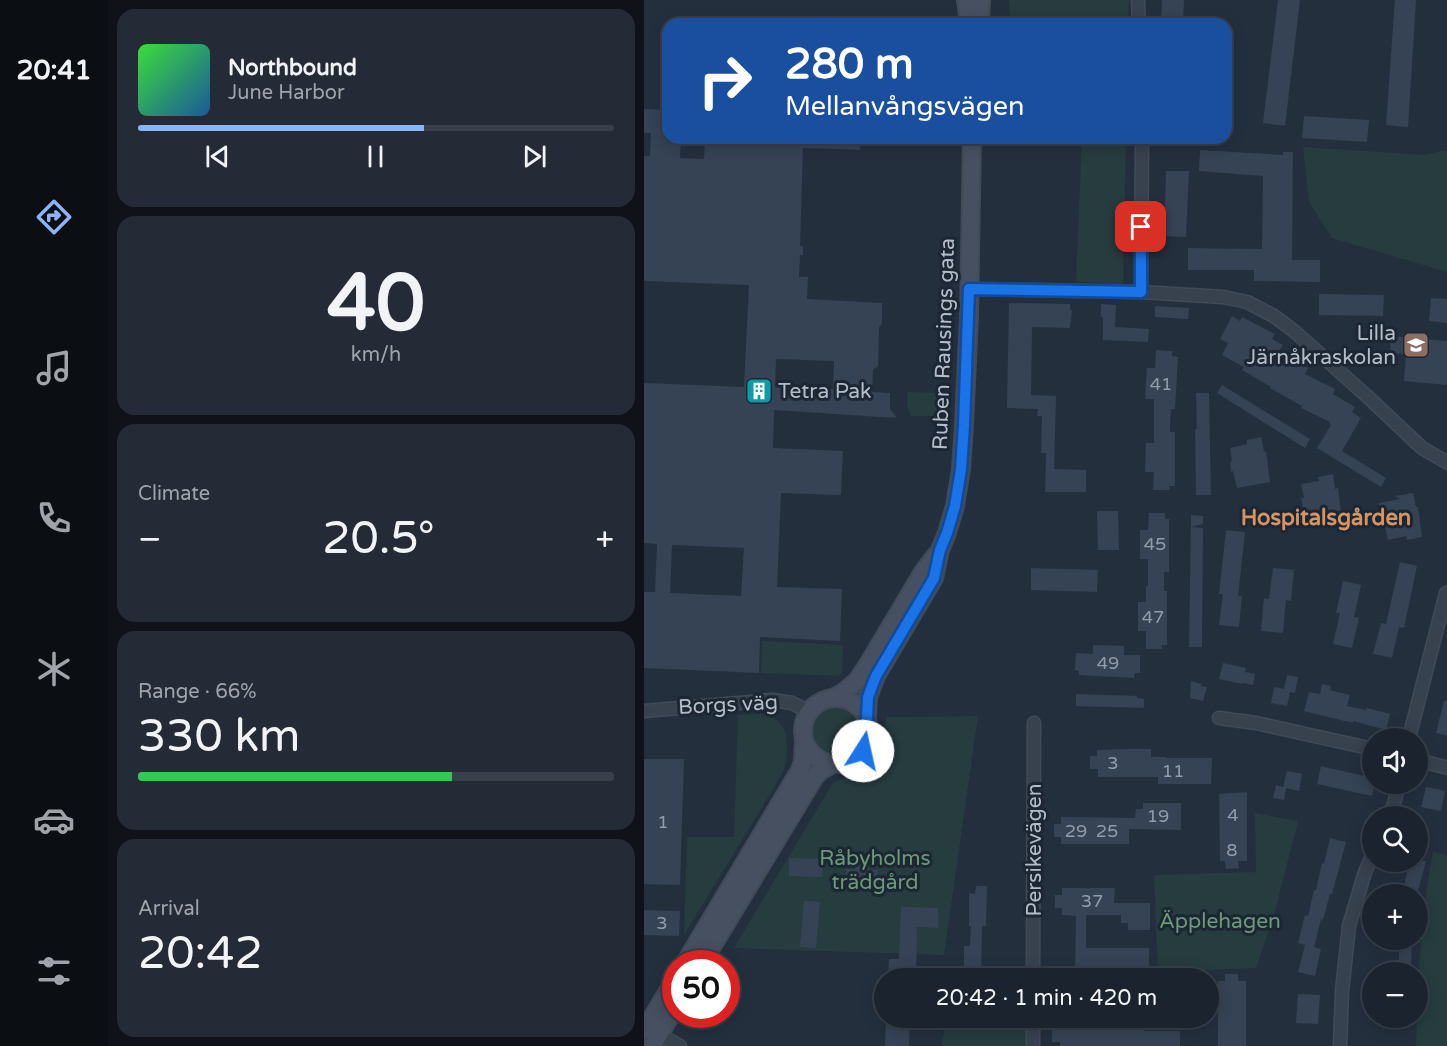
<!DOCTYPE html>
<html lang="en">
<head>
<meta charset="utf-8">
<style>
	body { margin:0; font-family:"Varela Round",sans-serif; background:#242b36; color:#f1f3f6; height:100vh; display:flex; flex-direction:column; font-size:22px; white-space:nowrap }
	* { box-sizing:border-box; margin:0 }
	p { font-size:20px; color:#a0a4aa }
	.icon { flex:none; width:33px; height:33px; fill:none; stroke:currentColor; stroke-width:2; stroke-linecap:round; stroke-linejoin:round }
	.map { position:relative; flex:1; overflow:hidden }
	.details { display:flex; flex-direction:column; gap:9px; padding:9px; background:#0f1319; width:536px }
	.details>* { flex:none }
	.top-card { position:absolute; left:18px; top:18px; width:570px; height:126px; border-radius:18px; box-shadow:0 3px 15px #0003,0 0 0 2px #39404a; background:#1a4fa0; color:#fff; overflow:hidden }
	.tools { position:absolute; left:718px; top:728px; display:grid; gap:12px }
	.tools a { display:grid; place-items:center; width:66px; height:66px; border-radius:50%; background:#1b232e; box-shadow:0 3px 15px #0003,0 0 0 2px #39404a; font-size:30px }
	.speed { position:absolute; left:18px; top:950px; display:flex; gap:12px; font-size:30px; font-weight:700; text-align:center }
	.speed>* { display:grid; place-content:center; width:78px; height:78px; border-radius:50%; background:#1b232e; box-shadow:0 3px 15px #0003,0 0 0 2px #39404a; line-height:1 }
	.speed .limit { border:9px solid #d22; background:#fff; color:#111 }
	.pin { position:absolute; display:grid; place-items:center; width:51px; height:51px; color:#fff; margin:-26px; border-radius:12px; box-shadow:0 3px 9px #0006 }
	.me { position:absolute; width:66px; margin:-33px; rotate:10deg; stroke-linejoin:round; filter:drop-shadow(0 0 4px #0008) }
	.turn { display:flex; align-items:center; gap:21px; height:126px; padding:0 24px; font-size:27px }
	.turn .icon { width:78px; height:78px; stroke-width:2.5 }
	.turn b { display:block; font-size:42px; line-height:51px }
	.big { font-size:45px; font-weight:600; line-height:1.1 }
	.details .widget { flex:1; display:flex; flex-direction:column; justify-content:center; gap:9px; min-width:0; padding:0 21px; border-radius:18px; background:#242b36 }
	.details .dial { align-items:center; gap:0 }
	.dial b { font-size:78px; line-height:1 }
	.song { display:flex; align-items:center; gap:18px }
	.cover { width:72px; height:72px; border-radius:9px; background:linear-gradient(135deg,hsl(120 70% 55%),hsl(210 70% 35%)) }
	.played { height:6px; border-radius:3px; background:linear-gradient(90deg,#8ab4f8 60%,#39404a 60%) }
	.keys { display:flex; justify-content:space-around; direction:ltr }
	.heat { display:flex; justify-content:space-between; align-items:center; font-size:33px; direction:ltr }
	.charge { height:9px; border-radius:4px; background:linear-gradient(90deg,#34c759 66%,#39404a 0) }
	.trip { position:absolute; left:230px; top:968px; width:345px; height:60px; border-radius:30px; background:#1b232e; box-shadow:0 3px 15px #0003,0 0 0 2px #39404a; font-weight:600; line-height:60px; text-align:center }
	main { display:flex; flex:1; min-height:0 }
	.menu { display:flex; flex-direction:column; width:108px; justify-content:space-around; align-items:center; background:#0b0e12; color:#a0a4aa }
	.menu .icon { width:42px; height:42px }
	.menu .selected { color:#8ab4f8 }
	.menu b { font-size:27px; color:#f1f3f6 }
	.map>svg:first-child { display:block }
	.green { fill:#263c3f }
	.building { fill:#364354; fill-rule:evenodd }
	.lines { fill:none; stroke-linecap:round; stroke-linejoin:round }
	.minor-casing { stroke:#414a57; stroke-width:15 }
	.secondary-casing { stroke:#414a57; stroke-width:20 }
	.minor { stroke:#38414e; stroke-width:12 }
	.secondary { stroke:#465061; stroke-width:16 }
	.route-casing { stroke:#114b97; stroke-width:15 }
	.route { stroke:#1a73e8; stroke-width:10 }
	.labels { text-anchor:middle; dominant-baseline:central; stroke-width:6; stroke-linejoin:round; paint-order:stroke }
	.number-label { font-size:18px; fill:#929caa }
	.poi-label { font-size:21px; fill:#b4bcc9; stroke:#1d2633; text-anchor:end }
	.street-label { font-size:21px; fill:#b4bcc9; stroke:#1d2633 }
	.park-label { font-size:21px; fill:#6b9a76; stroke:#1d2633 }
	.neighbourhood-label { font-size:22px; font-weight:bold; fill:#d59563; stroke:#1d2633 }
</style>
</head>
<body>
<main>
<nav class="menu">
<b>20:41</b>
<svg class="icon selected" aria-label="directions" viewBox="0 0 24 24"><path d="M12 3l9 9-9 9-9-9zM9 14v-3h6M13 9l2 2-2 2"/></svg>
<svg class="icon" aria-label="music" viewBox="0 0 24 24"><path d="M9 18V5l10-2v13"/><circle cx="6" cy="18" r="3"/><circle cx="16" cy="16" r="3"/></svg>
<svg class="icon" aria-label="phone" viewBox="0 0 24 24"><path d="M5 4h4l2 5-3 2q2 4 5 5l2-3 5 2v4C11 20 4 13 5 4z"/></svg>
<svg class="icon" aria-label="climate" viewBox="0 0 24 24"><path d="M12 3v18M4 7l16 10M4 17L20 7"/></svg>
<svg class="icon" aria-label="car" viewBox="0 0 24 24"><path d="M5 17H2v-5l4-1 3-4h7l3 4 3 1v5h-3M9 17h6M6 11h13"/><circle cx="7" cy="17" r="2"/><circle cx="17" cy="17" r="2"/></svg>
<svg class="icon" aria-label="filters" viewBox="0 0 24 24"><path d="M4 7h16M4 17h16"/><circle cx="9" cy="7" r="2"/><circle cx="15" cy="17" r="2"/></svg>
</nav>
<section class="details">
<div class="widget">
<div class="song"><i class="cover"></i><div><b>Northbound</b><p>June Harbor</p></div></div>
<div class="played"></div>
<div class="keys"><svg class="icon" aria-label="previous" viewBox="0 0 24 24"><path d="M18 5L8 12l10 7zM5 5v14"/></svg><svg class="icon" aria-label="pause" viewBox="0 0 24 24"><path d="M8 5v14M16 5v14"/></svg><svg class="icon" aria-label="next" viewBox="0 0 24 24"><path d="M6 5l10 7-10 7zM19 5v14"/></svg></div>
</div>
<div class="widget dial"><b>40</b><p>km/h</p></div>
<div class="widget"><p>Climate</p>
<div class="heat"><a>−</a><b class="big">20.5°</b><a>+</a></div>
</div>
<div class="widget"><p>Range · 66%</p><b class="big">330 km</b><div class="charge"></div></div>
<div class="widget"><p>Arrival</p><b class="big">20:42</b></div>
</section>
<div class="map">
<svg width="804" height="1046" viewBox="0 0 804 1046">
	<rect width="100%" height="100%" fill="#242f3e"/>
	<g class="green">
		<path d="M365,0H485L484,24H366Z"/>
		<path d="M438,138H482L479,285L432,282Z"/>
		<path d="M659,147L780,155L803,150V272L688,238L665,202Z"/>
		<path d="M263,392L298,393L297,416H267L263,408Z"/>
		<path d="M118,641L199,645L198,674L193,676L117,673Z"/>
		<circle cx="191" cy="730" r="24"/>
		<path d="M118,714C126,717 135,720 139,727C144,737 144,755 141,766C139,773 133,781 130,788L40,935L43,837H90L94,715Z"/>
		<path d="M334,716L300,955L90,948L189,783C198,778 208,778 216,774C239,764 242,739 242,717Z"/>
		<path d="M611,813L654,821L630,915L612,968L514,972L510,875L612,872Z"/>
		<path d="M789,851L803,856V1046H772L773,1017H774C774,961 779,906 789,851Z"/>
		<path d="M302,1017H382V1046H298Z"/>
	</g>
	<g class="building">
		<path d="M518,0H540L539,24H517Z"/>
		<path d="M634,0H656L641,126L619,123Z"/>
		<path d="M751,0H772L764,127L742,125Z"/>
		<path d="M0,109L24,110V138H37L36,158L60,159L61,138H217L216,150L159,148L156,246H159V255H156L155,277H164L163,299L238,303V324L235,327L234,366L229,370L228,392L246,393V409L253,418L130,410L129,448L199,451L197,495L137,493L133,587L198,589L196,641L116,637L115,673L0,668V592H11L13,544L0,543V383L100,387L105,285L0,281V156H6L7,133H0ZM132,359L190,361L189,389L131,387ZM28,545L100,548L97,596L26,593Z"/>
		<path d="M660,116L725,120L723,142L658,138Z"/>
		<path d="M556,150L639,155V152H649L648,260H676V282L610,281V270H544V248L618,249L619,176L555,171Z"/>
		<path d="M522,171H545L542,237L520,236Z"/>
		<path d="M675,294L740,295L739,316L675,315Z"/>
		<path d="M787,298L804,299V323L785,321Z"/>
		<path d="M365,303L426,304V310H428L427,322H426V328L388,327L387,395L412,396L410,469L442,470V492H401L402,453H397L398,416H393L394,409L363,408Z"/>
		<path d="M457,304L472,305L471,327L505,329L504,342L459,340V317H457Z"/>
		<path d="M511,306L545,308L544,319L511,317Z"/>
		<path d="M588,316L596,321L598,317L631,334L628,339L639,345L635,351L664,368L661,374L691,389L689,394L711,407L708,412L717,418L698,451L742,478L737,487L673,448L687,425L685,424L686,422L657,408L658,406L626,388L627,387L598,370L600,367L578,355L584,343L576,339Z"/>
		<path d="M747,336L804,341V385L760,381L762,354L746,353Z"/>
		<path d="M512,350L528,351V356L534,357L531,409H527L526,427V432H531V486H525L526,490H509L510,472H501L502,443H510V399H501L503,368H511Z"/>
		<path d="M578,385L666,439L661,448L573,393Z"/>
		<path d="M552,393H565L567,495H552L551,429H553Z"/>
		<path d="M617,437L620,452L622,451L626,482L593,488L589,471L587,472L586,462L588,461L586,448L603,444V440Z"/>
		<path d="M689,474L691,489L694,488L698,519L683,521L682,518L663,521L661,508H659L657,498H660L657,484L675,481L674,477Z"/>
		<path d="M769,493L772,507H774L778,537L763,540L762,536L744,540L741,527H739L735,503L756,499L751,496Z"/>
		<path d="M453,511H474L475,550H454Z"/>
		<path d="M505,513H521V519H525V572H520V591H523V645H518V649H502V631H494V602H502V586H504V559H496V530H504Z"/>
		<path d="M547,515L559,516V524L547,527L559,528L558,647H545Z"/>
		<path d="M582,530L601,532L594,596H598L595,627L575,625L579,594H575Z"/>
		<path d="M756,562L773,566L760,628L755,627L748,658L729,654L737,623L742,624Z"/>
		<path d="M387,568L454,570L453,592L387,590Z"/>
		<path d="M629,568L650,570L647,601L642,600L639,633L617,631L620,598L625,599Z"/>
		<path d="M699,581L717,585L710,617L715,618L708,648L689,644L696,613H692Z"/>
		<path d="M449,645L480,646V655H496V673H491L490,678L435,675V671L431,670L432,653L449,654Z"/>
		<path d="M579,663L602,668L601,672L611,674L609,685L599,683L598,684L575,679Z"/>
		<path d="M643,675L654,677L651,693L646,692L643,706L627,703L630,687L640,689Z"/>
		<path d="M547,681L557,684V686L563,687L559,701L546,698Z"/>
		<path d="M678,684L687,686L686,690L706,695L703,706L722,710L723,708L746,714L742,730L709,721V723L660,711L665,692L676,694Z"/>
		<path d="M432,694L493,696V698L500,699V708L432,706Z"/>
		<path d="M800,701H804V736L792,733Z"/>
		<path d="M484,749H507V757H522V758H568L567,784H514V777H454V769H446V756H453V750Z"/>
		<path d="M0,759H40L36,885L0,884Z"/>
		<path d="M677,766L729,778V783H731L728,796L673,784Z"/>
		<path d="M643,771L658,774L655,791L642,788L640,800L629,798L632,785L639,787Z"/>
		<path d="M782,787L801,791L797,811L777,807Z"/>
		<path d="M603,792V861H594L595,868L582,869L581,861H576L575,794Z"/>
		<path d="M499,803H537V830L485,829V844H417V837H410V824H417V817L491,818L492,809H499Z"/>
		<path d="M686,838L702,842L688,894H686L679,920L677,919L670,947L677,949L671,976L654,972L661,945L654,943L661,915L664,916L670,890H672L678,863L680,864Z"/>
		<path d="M145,858L179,859L178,877L145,876Z"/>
		<path d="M766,861H782L773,894H760L761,881Z"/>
		<path d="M211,865H225V870H234L233,890L224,889V891L201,889L202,869L211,870Z"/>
		<path d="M332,886H343L342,926H338L337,978H320V946H326L327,926H325V893L331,894Z"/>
		<path d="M418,888H471L470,903H506V930H484V923H477V915H442V948H505V975L442,976V978H431L432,916L418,915V908H411V895H418Z"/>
		<path d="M160,901L176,902L172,948L156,947Z"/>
		<path d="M257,907L294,908V928L273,927L272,978H244L245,959H255Z"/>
		<path d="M0,910L36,911L35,936L0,935Z"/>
		<path d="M755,939H768L767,972H752L753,960H755Z"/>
		<path d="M581,974H594V981H602V1046H574V981H581Z"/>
		<path d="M654,994L676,995L674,1024L652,1023Z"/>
		<path d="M242,1017H266L265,1046H241Z"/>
		<path d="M415,1022L500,1023V1031H536V1046H416V1042H408V1029H415Z"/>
	</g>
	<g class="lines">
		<defs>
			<g id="minor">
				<path d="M494,0L495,24"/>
				<path d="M325,289L497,292L579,297L603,302L630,316L650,331L724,397L778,448L804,463"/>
				<path d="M497,292L498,138"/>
				<path d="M0,711L128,700L148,703L165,712"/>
				<path d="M575,718L612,723L729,749"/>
				<path d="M765,738L802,593"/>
				<path d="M774,760L804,768"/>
				<path d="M745,816L750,804L755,783"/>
				<path d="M389,978L390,723"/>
				<path d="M9,1031L36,1046"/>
				<path d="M389,1046V1017"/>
				<path d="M696,1046L698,991L705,926L721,872L729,854"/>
			</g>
			<g id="secondary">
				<path d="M322,0L325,24"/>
				<path d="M336,24L337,0"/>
				<path d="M189,698L200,692L213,681L223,666L279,572L292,555"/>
				<circle cx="192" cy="731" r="33"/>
				<path d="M223,718L224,697L232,676L290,578L296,550L303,533L311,506L317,469L320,425L325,317L328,138"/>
				<path d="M41,963L156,770L159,762L160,740"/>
				<path d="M58,963L170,778L176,771L189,764"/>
				<path d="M0,1031L32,978"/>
				<path d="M8,1046L32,1007"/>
			</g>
		</defs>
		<use href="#minor" class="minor-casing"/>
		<use href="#secondary" class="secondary-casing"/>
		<use href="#minor" class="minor"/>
		<use href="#secondary" class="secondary"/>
	</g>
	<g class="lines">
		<defs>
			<path id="route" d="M219,751L224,741L225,729L223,718L224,697L232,676L290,578L296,550L303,533L311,506L317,469L320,425L325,289L497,292V227"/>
		</defs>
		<use href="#route" class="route-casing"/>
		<use href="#route" class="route"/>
	</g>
	<defs>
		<symbol id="school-square" viewBox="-11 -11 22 22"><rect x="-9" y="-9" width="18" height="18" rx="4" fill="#8d6e63" stroke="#1d2633"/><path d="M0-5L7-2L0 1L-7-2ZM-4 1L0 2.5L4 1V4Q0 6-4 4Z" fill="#fff"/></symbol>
		<symbol id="building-square" viewBox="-11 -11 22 22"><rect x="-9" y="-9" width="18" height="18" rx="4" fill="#0f9aa8" stroke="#1d2633"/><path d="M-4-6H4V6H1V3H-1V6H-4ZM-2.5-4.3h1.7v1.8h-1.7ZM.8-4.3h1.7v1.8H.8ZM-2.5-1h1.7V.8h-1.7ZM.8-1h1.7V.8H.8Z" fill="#fff"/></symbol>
	</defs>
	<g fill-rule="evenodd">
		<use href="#school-square" x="757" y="330" width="30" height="30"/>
		<use href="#building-square" x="100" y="376" width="30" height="30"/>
	</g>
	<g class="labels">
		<g class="number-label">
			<text x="517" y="384">41</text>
			<text x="511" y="544">45</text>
			<text x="509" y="617">47</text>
			<text x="464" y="663">49</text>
			<text x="469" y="763">3</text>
			<text x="529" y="771">11</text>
			<text x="589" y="815">4</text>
			<text x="514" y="816">19</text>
			<text x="19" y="822">1</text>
			<text x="432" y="831">29</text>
			<text x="463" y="831">25</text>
			<text x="588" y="850">8</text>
			<text x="448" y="901">37</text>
			<text x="18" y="923">3</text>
		</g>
		<g class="poi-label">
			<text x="752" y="333">Lilla<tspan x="752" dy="24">Järnåkraskolan</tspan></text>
			<text x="134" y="391" text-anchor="start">Tetra Pak</text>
		</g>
		<g class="street-label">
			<text transform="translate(300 344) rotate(-88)">Ruben Rausings gata</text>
			<text transform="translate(84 705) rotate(-3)">Borgs väg</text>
			<text transform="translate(390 850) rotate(-90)">Persikevägen</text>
		</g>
		<g class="park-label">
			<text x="231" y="858">Råbyholms<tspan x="231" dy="24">trädgård</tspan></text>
			<text x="576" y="921">Äpplehagen</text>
		</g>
		<g class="neighbourhood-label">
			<text x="682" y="518">Hospitalsgården</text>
		</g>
	</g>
</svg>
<div class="tools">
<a><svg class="icon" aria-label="sound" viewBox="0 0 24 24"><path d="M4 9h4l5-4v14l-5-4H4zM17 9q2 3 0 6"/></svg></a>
<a><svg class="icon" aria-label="search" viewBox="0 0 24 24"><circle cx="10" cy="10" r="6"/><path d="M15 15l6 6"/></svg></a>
<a>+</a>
<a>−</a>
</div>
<div class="speed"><div class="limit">50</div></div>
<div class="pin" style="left:497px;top:227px;background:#d93025"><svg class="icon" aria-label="arrive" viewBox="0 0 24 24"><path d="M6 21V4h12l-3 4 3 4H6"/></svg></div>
<svg class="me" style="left:219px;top:751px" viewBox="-20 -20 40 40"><circle r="19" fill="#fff"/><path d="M0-13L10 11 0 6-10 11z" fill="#1a73e8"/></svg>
<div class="trip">20:42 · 1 min · 420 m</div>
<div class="top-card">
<div class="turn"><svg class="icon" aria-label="right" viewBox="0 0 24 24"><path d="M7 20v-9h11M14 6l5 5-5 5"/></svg><div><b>280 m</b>Mellanvångsvägen</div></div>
</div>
</div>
</main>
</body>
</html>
